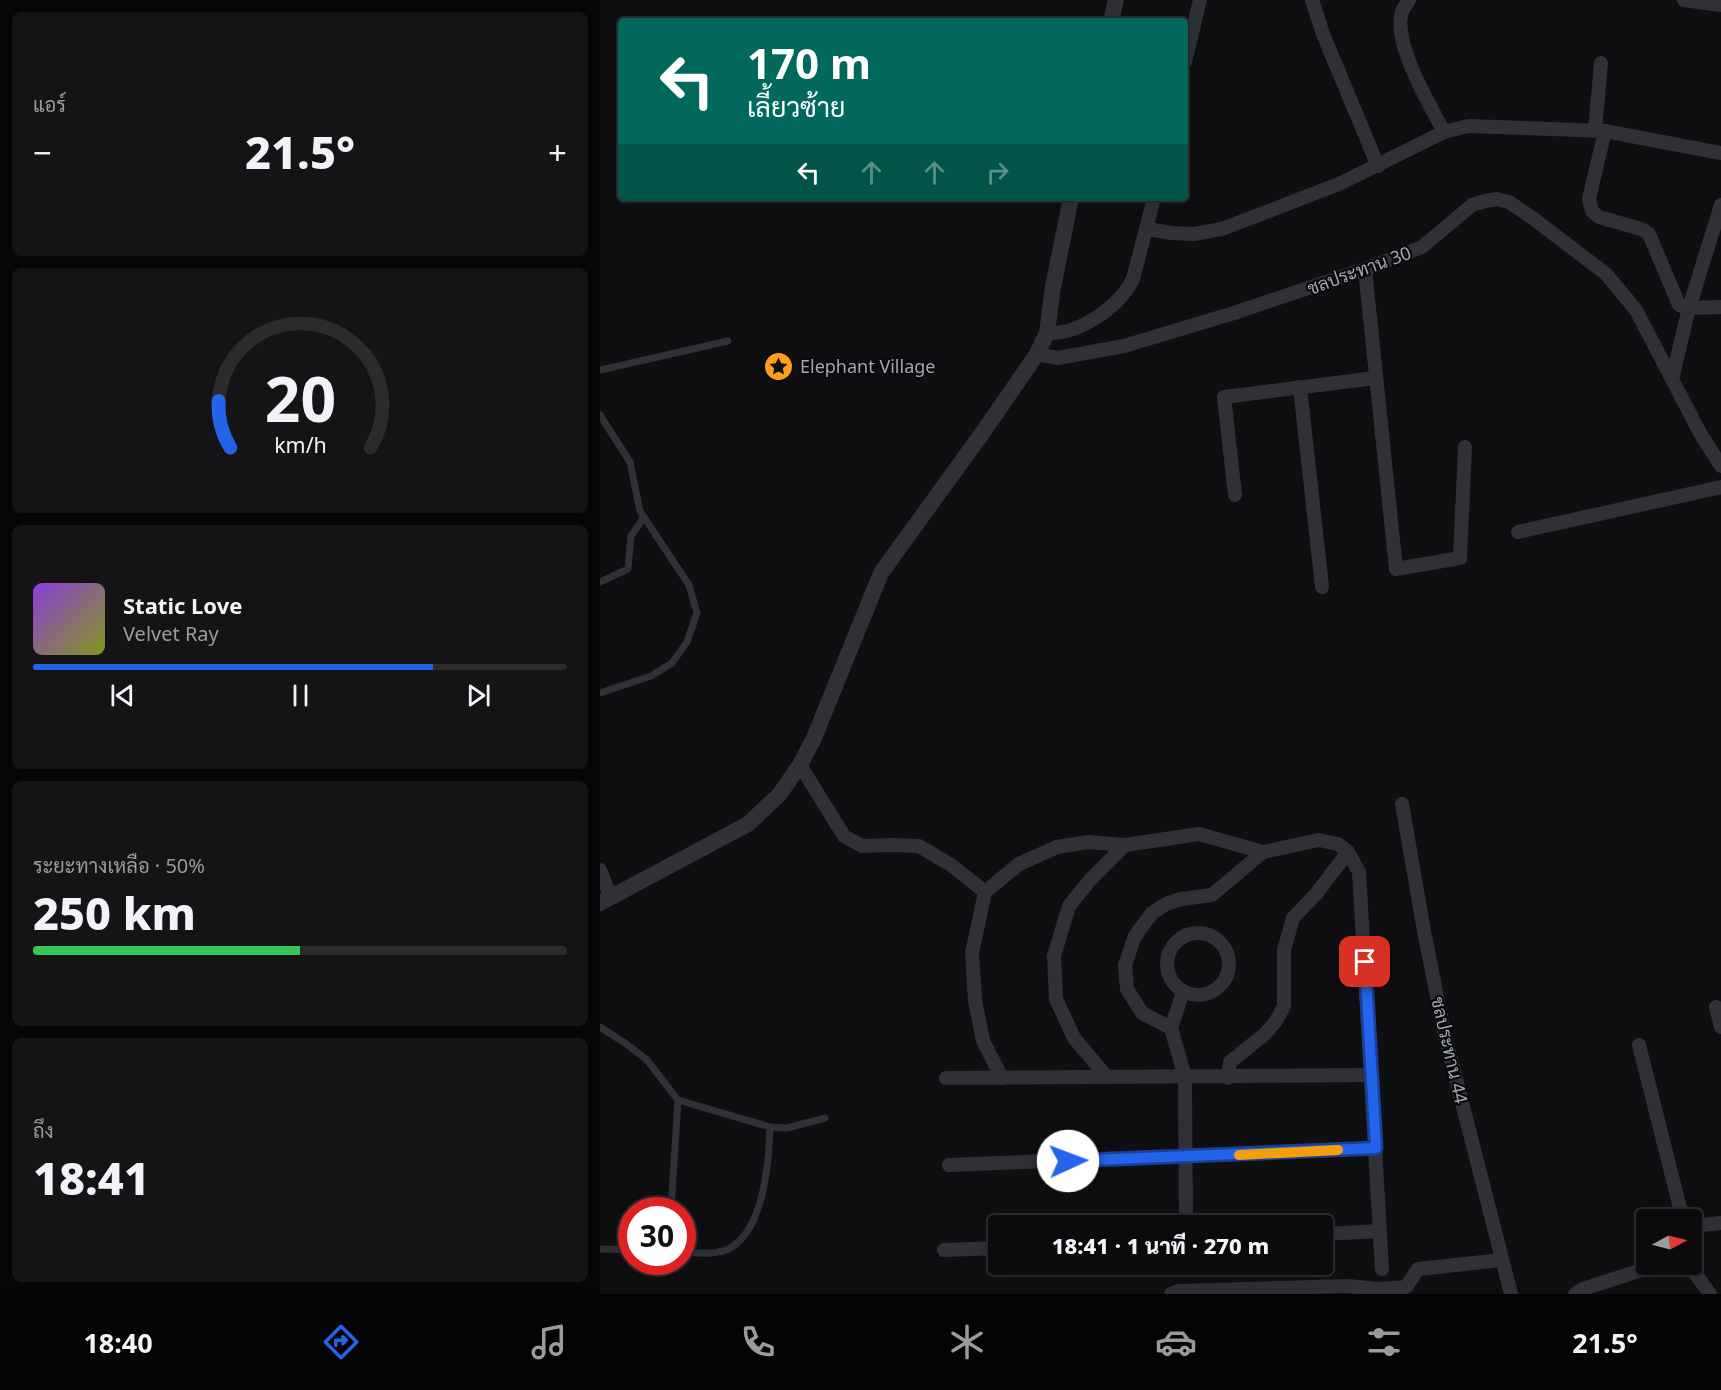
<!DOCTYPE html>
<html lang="th">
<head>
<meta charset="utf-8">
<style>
	body { margin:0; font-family:"Noto Sans",Sarabun,sans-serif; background:#141416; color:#f1f3f6; height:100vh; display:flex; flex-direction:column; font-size:22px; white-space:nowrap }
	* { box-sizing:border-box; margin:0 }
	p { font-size:20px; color:#9a9b9d }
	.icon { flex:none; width:33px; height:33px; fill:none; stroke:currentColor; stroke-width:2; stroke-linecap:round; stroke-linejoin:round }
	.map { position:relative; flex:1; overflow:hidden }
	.details { display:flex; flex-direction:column; gap:12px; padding:12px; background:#060607; width:600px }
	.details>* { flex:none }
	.top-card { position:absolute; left:18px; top:18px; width:570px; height:183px; border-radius:6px; box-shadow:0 6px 24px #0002,0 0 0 2px #2b2b2e; background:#00695c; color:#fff; overflow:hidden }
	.needle { width:39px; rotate:83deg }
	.controls { position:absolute; left:1036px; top:1209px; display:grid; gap:12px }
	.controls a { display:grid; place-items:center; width:66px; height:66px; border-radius:6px; background:#0b0b0d; box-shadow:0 6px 24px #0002,0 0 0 2px #2b2b2e; font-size:30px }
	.speed { position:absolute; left:18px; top:1197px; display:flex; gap:12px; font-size:30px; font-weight:700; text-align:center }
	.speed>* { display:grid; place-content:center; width:78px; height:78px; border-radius:50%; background:#0b0b0d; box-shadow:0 6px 24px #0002,0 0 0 2px #2b2b2e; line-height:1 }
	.speed .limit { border:9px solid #d22; background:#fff; color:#111 }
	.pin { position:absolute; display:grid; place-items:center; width:51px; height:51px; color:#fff; margin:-26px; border-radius:12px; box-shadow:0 3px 9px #0006 }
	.me { position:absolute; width:66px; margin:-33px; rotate:88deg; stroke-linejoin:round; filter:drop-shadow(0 0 4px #0008) }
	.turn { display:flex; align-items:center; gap:21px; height:126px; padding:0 30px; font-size:27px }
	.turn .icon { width:78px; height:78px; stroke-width:2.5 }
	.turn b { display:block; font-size:42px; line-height:51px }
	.lanes { display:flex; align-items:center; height:57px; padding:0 30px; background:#0003; justify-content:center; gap:30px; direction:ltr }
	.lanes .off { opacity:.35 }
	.big { font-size:45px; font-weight:800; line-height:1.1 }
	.details .tile { flex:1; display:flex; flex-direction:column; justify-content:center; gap:9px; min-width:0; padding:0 21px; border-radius:9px; background:#141416 }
	.details .dial { align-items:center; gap:0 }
	.dial svg { height:156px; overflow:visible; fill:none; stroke:#2b2b2e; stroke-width:7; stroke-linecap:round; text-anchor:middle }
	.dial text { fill:#f1f3f6; stroke:none }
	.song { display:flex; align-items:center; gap:18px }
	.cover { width:72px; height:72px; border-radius:9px; background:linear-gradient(135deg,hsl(270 70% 55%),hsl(70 70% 35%)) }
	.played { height:6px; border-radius:3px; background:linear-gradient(90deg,#2563eb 75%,#2b2b2e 75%) }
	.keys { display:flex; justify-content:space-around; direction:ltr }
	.heat { display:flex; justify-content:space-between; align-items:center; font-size:33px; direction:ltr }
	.charge { height:9px; border-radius:4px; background:linear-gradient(90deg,#34c759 50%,#2b2b2e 0) }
	.trip { position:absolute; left:388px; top:1215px; width:345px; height:60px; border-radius:6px; background:#0b0b0d; box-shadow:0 6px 24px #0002,0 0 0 2px #2b2b2e; font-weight:800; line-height:60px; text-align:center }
	.menu { display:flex; height:96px; justify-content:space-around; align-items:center; background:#040405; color:#9a9b9d }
	.menu .icon { width:42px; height:42px }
	.menu .on { color:#2563eb }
	.menu b { font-size:27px; color:#f1f3f6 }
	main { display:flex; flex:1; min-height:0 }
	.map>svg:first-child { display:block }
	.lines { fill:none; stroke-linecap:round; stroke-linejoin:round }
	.service { stroke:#303136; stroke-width:7 }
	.minor { stroke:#303136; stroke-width:14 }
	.tertiary { stroke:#303136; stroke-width:16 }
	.route-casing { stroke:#184099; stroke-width:15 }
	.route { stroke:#2563eb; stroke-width:10 }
	.slow { stroke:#f59e0b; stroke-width:10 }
	.labels { text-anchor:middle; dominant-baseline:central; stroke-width:4.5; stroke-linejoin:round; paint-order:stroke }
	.street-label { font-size:18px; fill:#9fa7b3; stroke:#0a0a0c }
	.poi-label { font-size:18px; fill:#9fa7b3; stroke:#0a0a0c; text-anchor:start }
</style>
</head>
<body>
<main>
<section class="details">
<div class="tile"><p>แอร์</p>
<div class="heat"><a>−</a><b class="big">21.5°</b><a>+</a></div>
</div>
<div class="tile dial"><svg viewBox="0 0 100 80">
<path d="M14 69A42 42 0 1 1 86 69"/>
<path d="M14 69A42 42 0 0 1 8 45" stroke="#2563eb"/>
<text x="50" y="56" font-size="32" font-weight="700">20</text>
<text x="50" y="72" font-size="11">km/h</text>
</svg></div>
<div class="tile">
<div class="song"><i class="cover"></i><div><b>Static Love</b><p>Velvet Ray</p></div></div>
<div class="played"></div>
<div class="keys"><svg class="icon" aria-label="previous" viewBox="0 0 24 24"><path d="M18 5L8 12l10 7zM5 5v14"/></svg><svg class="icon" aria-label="pause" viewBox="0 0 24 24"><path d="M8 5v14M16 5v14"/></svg><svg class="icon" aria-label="next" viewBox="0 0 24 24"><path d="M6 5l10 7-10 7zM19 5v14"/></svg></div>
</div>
<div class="tile"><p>ระยะทางเหลือ · 50%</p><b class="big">250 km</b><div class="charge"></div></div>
<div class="tile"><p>ถึง</p><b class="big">18:41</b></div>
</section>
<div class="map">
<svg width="1121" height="1294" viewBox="0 0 1121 1294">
	<rect width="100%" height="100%" fill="#0f0f11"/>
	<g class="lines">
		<g class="service">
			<path d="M0,370L128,341"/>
			<path d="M0,415L30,462L40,511L89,585L97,613L87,642L72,663L51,676L0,693"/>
			<path d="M0,582L28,569L31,536L44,517"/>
			<path d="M0,1027L25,1043L46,1059L78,1100L170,1127L187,1128L225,1118"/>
			<path d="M71,1210L78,1100"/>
			<path d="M0,1249L32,1250"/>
			<path d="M82,1252C98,1253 118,1256 132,1247C164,1226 169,1162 170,1127"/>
		</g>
		<g class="minor">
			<path d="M712,0L723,34L778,166"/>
			<path d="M809,0C807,4 803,8 802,12C792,42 830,105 844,132"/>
			<path d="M1084,0L1121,5"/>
			<path d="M585,62L600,0"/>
			<path d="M995,130L1001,63"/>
			<path d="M1005,131L989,199L992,211L999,217L1041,229L1049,234L1079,305L1089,308L1121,307"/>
			<path d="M547,229L572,233L594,234L622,229L739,184L844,132L868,126L1005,131L1121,153"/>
			<path d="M765,269L796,569L860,558L865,447"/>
			<path d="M447,333C479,335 519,307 533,279L554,198"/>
			<path d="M437,354L458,358L524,346L634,313L765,269L822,247L872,205L885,201L897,199L909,202L934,219L1006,274L1036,310L1100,433L1121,466"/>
			<path d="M1072,379L1089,308L1121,205"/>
			<path d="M700,387L722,587"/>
			<path d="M635,495L624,397L775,378"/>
			<path d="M918,532L1121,487"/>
			<path d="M200,765L244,836L262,846L292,845L319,846L351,865L385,892"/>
			<path d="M802,804L824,931L844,1032L911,1294"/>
			<path d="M0,870L11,898"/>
			<circle cx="598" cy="964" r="31"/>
			<path d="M583,992L571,1028L585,1077L586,1226"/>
			<path d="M1116,1007L1121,1027"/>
			<path d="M571,1028L542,1013L527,989L525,965L535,936L552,913L566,904L581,899L612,895L663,852"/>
			<path d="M1039,1045L1083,1220"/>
			<path d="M507,1077L474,1038L456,999L454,956L469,906L491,879L525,845"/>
			<path d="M346,1078L772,1075"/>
			<path d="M402,1078L383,1041L375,1000L372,953L385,892L419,864L457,847L488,842L525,845L599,834L663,852L719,840L738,844L748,852L759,872L782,1269"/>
			<path d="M628,1078L630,1062L665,1034L676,1021L684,1006V950L693,918L716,894L748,852"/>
			<path d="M349,1165L776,1148"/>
			<path d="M1092,1226L1121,1223"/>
			<path d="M723,1234L780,1231"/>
			<path d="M344,1250L399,1248"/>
			<path d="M1088,1264L1110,1294"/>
			<path d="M571,1294L578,1291L747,1286L779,1289L806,1287L818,1269L902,1260"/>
			<path d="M975,1294L983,1289L1060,1264"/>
		</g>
		<g class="tertiary">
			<path d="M511,21L516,0"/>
			<path d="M0,903L148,824L179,795L200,765L214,738L281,573L383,432L437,354L447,333L453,287L471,198"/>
		</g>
	</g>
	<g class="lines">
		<defs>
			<path id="route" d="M468,1161L776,1148L765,962"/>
		</defs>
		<use href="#route" class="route-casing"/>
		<use href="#route" class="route"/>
		<path class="slow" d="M639,1155L738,1150"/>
	</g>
	<defs>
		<symbol id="sight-disc" viewBox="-11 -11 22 22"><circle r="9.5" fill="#ff9e19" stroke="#0a0a0c"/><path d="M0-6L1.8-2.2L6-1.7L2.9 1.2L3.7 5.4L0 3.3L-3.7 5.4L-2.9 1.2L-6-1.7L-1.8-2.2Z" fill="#111"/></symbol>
	</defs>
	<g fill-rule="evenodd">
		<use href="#sight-disc" x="162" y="350" width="33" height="33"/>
	</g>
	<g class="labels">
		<g class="street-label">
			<text transform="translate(759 270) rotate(-20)">ชลประทาน 30</text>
			<text transform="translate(850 1050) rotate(77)">ชลประทาน 44</text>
		</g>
		<g class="poi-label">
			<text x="200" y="366">Elephant Village</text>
		</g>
	</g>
</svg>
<div class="controls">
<a><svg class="needle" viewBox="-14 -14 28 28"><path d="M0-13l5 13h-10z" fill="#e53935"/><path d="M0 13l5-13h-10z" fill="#9a9b9d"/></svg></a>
</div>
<div class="speed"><div class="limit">30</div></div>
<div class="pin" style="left:765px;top:962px;background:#d93025"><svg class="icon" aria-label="arrive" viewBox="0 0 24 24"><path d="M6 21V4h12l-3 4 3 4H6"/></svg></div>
<svg class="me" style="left:468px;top:1161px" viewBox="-20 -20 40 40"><circle r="19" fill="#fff"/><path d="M0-13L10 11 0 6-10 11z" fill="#2563eb"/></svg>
<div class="trip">18:41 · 1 นาที · 270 m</div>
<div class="top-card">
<div class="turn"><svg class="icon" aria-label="left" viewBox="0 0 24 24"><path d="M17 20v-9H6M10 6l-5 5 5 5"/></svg><div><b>170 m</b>เลี้ยวซ้าย</div></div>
<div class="lanes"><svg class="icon" aria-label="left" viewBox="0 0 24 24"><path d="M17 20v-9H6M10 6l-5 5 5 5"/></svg><svg class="icon off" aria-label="ahead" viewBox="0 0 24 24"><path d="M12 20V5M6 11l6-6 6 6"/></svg><svg class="icon off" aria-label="ahead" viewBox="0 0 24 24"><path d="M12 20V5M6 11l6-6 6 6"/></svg><svg class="icon off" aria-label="right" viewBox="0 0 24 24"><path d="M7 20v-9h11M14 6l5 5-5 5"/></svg></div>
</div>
</div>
</main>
<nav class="menu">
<b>18:40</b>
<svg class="icon on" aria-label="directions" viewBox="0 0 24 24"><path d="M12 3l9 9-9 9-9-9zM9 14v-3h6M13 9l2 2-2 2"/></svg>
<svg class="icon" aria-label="music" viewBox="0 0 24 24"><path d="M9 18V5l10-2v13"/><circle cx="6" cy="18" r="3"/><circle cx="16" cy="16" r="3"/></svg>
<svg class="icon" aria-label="phone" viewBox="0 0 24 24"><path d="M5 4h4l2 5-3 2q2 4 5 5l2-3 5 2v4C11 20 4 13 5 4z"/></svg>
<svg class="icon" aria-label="climate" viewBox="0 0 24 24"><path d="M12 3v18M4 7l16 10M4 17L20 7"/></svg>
<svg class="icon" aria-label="car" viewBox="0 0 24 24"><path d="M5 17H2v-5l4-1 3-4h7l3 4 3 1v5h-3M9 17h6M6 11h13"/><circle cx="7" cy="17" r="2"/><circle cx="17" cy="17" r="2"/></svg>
<svg class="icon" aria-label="filters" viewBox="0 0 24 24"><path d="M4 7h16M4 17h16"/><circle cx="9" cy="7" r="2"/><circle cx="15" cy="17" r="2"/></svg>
<b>21.5°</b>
</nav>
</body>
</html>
